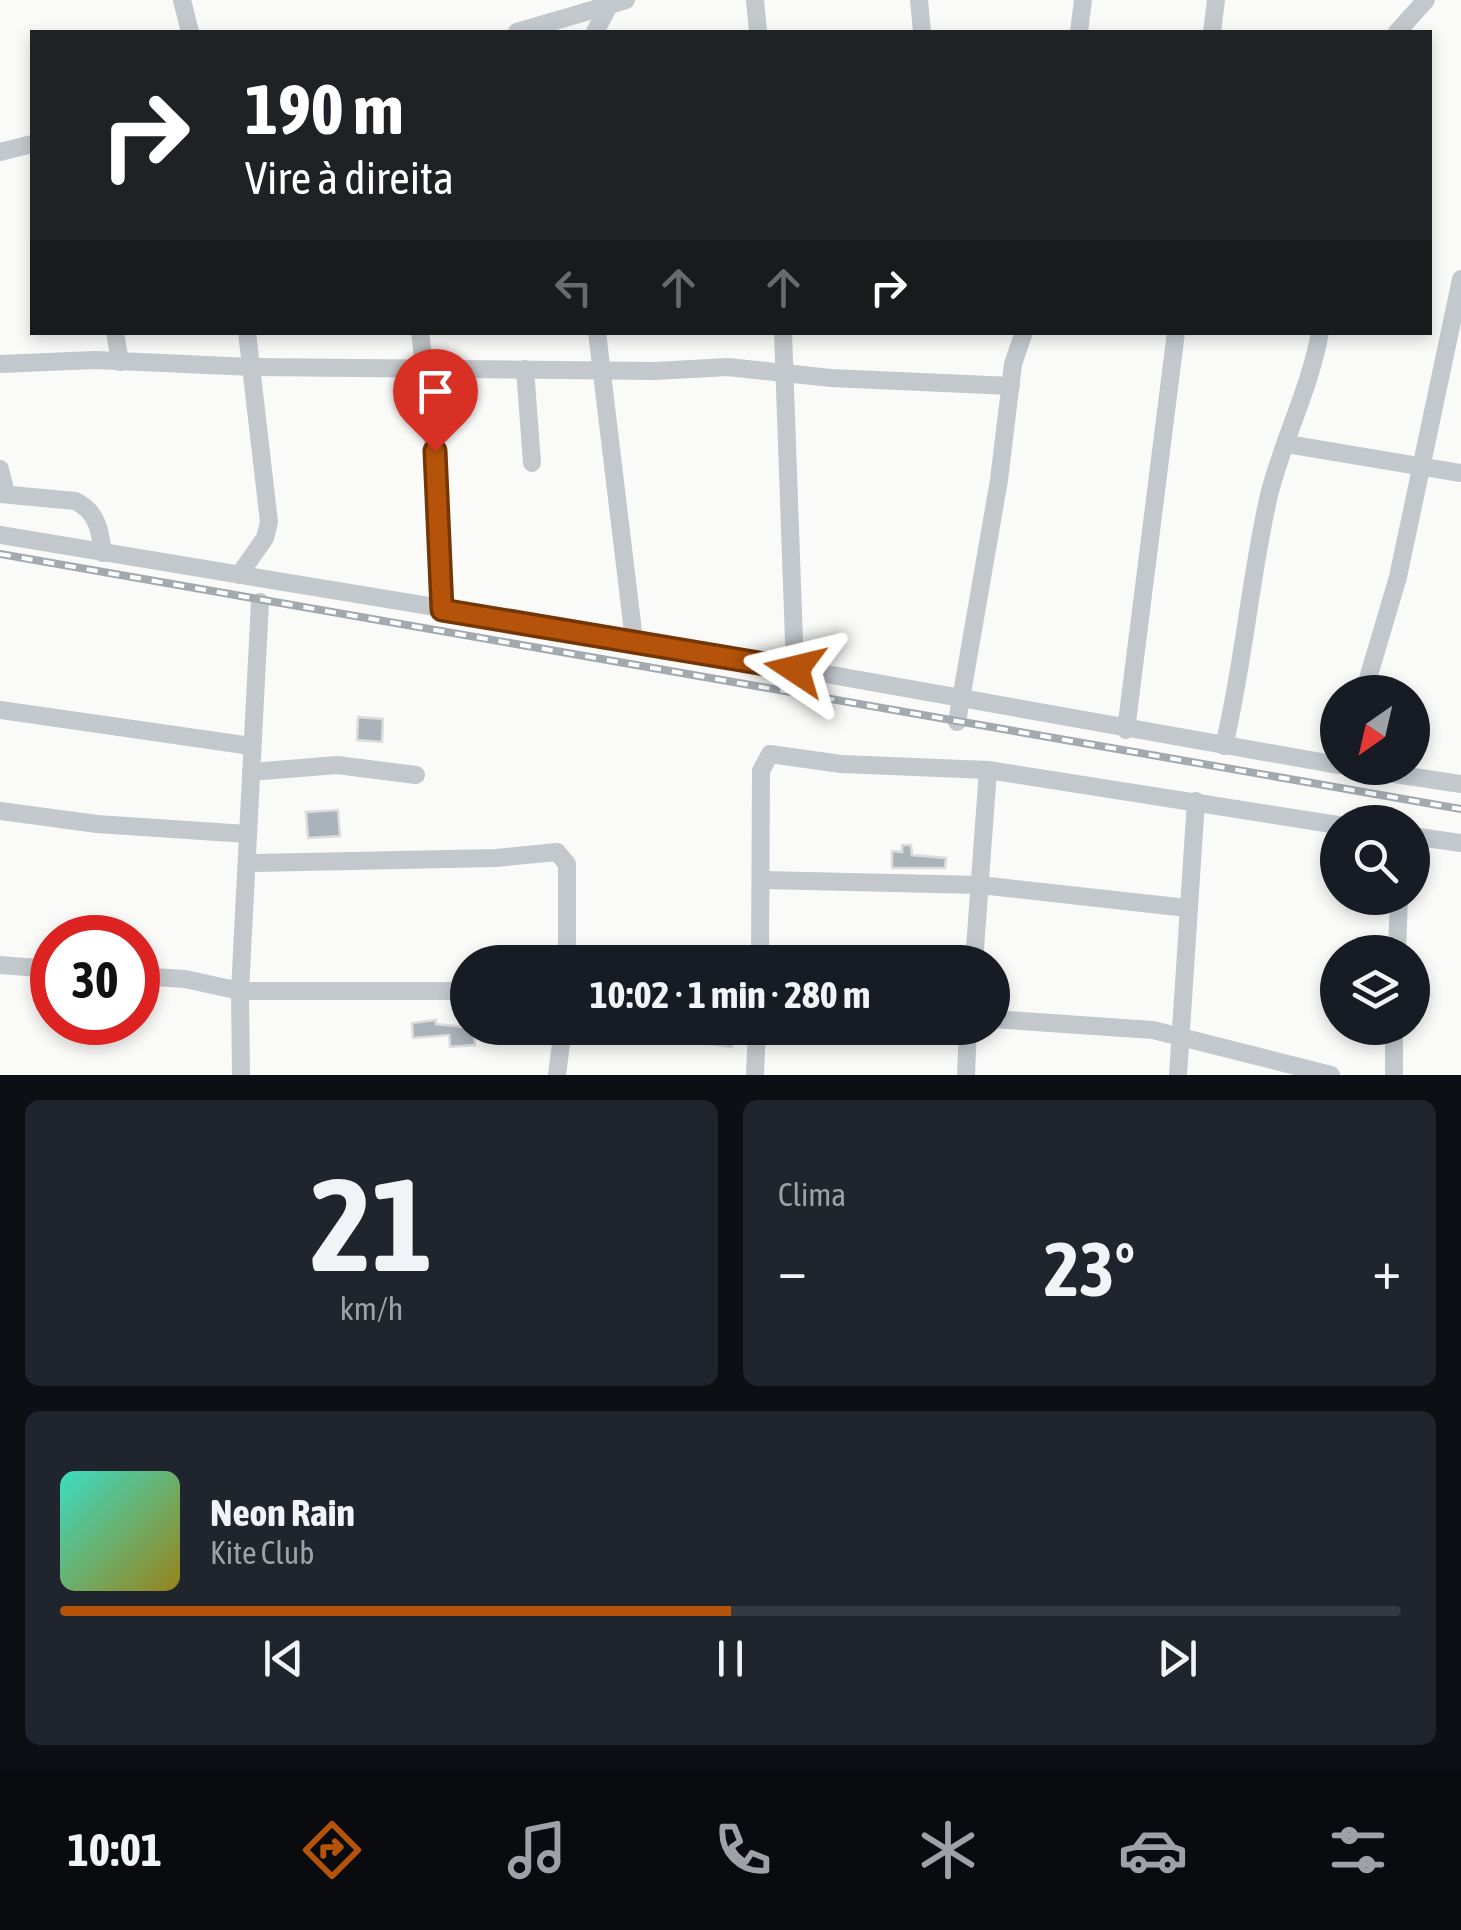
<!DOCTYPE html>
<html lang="pt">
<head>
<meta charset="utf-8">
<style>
	body { margin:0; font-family:"Asap Condensed",sans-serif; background:#20242c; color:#f1f3f6; height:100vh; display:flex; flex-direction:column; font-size:38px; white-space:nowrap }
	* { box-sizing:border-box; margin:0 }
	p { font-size:32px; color:#9ea1a6 }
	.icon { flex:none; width:55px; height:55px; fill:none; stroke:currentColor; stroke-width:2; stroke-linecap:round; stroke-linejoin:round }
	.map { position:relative; height:1075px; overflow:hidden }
	.side { display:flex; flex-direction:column; gap:25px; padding:25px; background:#0d0f14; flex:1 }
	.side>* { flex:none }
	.hud { position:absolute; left:30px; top:30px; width:1402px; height:305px; border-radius:0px; box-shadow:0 5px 15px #0003; background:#202124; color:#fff; overflow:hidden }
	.needle { width:65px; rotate:214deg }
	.fabs { position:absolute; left:1320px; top:675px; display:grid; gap:20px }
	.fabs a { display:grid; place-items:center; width:110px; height:110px; border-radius:50%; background:#171b24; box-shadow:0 5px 15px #0003; font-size:50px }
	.speed { position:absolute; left:30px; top:915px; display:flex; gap:20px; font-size:50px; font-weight:700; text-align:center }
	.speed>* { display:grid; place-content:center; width:130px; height:130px; border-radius:50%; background:#171b24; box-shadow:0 5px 15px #0003; line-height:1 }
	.speed .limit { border:15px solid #d22; background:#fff; color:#111 }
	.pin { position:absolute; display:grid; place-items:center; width:85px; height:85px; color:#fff; margin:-102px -42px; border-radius:50% 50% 50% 0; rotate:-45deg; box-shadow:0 0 10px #0007 }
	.pin .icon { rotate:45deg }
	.me { position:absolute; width:110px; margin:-55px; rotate:280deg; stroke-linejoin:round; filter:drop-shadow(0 0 8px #0008) }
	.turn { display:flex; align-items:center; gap:35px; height:210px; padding:0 50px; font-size:45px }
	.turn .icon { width:130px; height:130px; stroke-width:2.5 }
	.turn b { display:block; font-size:70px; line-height:85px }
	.lanes { display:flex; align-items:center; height:95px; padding:0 50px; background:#0003; justify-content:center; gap:50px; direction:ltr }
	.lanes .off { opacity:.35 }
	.big { font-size:75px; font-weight:700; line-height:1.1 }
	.side .card { flex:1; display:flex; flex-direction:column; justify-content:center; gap:15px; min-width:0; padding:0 35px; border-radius:15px; background:#20242c }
	.side .dial { align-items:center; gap:0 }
	.dial b { font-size:130px; line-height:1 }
	.song { display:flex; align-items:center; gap:30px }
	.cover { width:120px; height:120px; border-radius:15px; background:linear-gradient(135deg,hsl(170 70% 55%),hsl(50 70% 35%)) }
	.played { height:10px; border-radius:5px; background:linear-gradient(90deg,#b45309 50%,#363941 50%) }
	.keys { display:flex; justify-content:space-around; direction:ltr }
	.heat { display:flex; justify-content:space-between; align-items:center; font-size:55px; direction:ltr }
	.side .tiles { flex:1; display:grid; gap:25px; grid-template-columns:1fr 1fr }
	.card:last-child { grid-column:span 2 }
	.trip { position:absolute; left:450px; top:945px; width:560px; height:100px; border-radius:50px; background:#171b24; box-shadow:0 5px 15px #0003; font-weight:700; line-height:100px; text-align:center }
	.tab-bar { display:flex; height:160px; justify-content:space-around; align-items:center; background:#090b0e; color:#9ea1a6 }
	.tab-bar .icon { width:70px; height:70px }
	.tab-bar .current { color:#b45309 }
	.tab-bar b { font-size:45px; color:#f1f3f6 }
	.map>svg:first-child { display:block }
	.building { fill:#aab3b9; stroke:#dcdcda; stroke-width:2.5 }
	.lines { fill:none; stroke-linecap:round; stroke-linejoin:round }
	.minor { stroke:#c3c8cc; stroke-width:18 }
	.rail-casing { stroke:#a2aab0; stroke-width:8 }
	.rail { stroke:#fff; stroke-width:4; stroke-dasharray:11; stroke-linecap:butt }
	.route-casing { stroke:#753606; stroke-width:25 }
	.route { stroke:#b45309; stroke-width:18 }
</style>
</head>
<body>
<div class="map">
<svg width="1461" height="1075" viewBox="0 0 1461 1075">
	<rect width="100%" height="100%" fill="#fafaf8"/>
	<g class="building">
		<path d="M358,717L383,719L382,742L357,740Z"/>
		<path d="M338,810L340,836L308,838L306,812Z"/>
		<path d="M902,845H911L912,855L946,858L945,868H892V851L902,852Z"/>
		<path d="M436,1020V1024L474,1028L475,1045L450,1047L449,1035L413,1038L412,1023Z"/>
		<path d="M690,1028H735L732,1047L688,1041Z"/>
	</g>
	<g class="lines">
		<g class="minor">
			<path d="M182,0L190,32"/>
			<path d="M755,0L758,32"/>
			<path d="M919,0L922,32"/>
			<path d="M517,32L626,0"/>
			<path d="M595,32L611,2"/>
			<path d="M1079,32L1083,0"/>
			<path d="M1212,32L1216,0"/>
			<path d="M1397,32L1426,0"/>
			<path d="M0,152L32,144"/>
			<path d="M115,332L120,362"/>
			<path d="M420,332L439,489L442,610"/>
			<path d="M597,332L634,640"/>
			<path d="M783,332L795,669"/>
			<path d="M0,364L95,360L252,367L655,371L728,367L831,378L1011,386"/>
			<path d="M525,369L532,463"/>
			<path d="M1287,444L1461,473"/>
			<path d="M0,469L6,494"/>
			<path d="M0,494L75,501C97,511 100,530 103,553"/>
			<path d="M0,535L634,640L1338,765"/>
			<path d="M239,575L265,538L269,522L247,332"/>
			<path d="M1364,692L1398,577L1461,279"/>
			<path d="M0,710L251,746"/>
			<path d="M957,722L999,480L1013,364L1024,332"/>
			<path d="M1126,730L1176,332"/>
			<path d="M1224,746C1244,663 1250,578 1269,495C1283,439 1310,389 1320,332"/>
			<path d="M1355,768L1461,784"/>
			<path d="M251,772L337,765L416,775"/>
			<path d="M0,811L97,824L247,834"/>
			<path d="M1412,836L1461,843"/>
			<path d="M248,863L496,858L557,852L567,864V962"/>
			<path d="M763,880L980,885L1187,908"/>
			<path d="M1397,952L1399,898"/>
			<path d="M760,962L761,771L770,754L841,764L988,770L1338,825"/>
			<path d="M974,962L988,770"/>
			<path d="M0,965L52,969"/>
			<path d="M138,976L185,979L240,991H468"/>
			<path d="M992,1019L1153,1030L1331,1075"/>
			<path d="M241,1075L240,991L260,602"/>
			<path d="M557,1075L563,1028"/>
			<path d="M755,1075L757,1028"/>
			<path d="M966,1075L968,1028"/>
			<path d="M1178,1075L1196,801"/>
			<path d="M1394,1075V1028"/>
		</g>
		<defs>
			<path id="rail" d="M0,554L1461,809"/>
		</defs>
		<use href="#rail" class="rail-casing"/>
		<use href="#rail" class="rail"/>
	</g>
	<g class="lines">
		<defs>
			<path id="route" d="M435,451L442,610L795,669"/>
		</defs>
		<use href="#route" class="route-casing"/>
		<use href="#route" class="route"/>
	</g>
</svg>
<div class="fabs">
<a><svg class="needle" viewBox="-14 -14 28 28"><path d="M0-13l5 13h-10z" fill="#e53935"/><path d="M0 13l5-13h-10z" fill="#9ea1a6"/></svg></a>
<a><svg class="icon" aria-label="search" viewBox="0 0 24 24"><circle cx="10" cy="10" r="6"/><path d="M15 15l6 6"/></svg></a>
<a><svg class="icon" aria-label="layers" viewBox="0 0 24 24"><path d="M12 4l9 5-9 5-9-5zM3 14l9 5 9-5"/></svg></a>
</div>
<div class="speed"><div class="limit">30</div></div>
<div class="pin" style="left:435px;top:451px;background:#d93025"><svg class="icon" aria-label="arrive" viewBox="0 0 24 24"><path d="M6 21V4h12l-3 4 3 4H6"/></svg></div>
<svg class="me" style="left:795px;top:669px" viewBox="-20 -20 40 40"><path d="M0-17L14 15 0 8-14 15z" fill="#b45309" stroke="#fff" stroke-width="4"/></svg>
<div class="trip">10:02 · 1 min · 280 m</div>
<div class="hud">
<div class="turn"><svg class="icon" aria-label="right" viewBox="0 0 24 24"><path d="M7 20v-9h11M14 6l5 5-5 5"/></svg><div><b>190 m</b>Vire à direita</div></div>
<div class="lanes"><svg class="icon off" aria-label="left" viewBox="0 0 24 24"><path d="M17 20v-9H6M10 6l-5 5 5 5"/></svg><svg class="icon off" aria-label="ahead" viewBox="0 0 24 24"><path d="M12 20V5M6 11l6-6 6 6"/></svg><svg class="icon off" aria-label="ahead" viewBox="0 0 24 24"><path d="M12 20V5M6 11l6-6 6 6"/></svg><svg class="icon" aria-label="right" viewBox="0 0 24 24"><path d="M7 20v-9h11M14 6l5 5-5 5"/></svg></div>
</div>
</div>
<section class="side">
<div class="tiles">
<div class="card dial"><b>21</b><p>km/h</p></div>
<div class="card"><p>Clima</p>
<div class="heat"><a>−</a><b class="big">23°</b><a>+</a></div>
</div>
<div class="card">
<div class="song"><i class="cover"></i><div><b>Neon Rain</b><p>Kite Club</p></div></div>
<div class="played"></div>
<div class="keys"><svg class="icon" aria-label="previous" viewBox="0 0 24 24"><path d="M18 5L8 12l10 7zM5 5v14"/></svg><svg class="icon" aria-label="pause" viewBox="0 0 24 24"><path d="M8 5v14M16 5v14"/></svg><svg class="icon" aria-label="next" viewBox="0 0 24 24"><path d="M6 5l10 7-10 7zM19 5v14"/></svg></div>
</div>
</div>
</section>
<nav class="tab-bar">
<b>10:01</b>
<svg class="icon current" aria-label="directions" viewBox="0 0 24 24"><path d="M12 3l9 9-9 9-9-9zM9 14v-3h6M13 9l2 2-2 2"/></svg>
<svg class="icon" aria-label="music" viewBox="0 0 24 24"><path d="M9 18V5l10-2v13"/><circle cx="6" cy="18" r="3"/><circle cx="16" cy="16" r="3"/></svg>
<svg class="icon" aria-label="phone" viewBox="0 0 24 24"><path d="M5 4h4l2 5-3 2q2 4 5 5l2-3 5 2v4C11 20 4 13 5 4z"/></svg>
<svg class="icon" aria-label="climate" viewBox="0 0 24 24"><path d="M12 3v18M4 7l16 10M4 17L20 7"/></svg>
<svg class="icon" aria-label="car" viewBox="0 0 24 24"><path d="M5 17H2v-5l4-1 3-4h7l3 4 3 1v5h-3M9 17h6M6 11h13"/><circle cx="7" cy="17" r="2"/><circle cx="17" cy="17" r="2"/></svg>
<svg class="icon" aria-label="filters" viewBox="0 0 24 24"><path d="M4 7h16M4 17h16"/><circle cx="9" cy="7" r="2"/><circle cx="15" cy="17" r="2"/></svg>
</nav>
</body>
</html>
